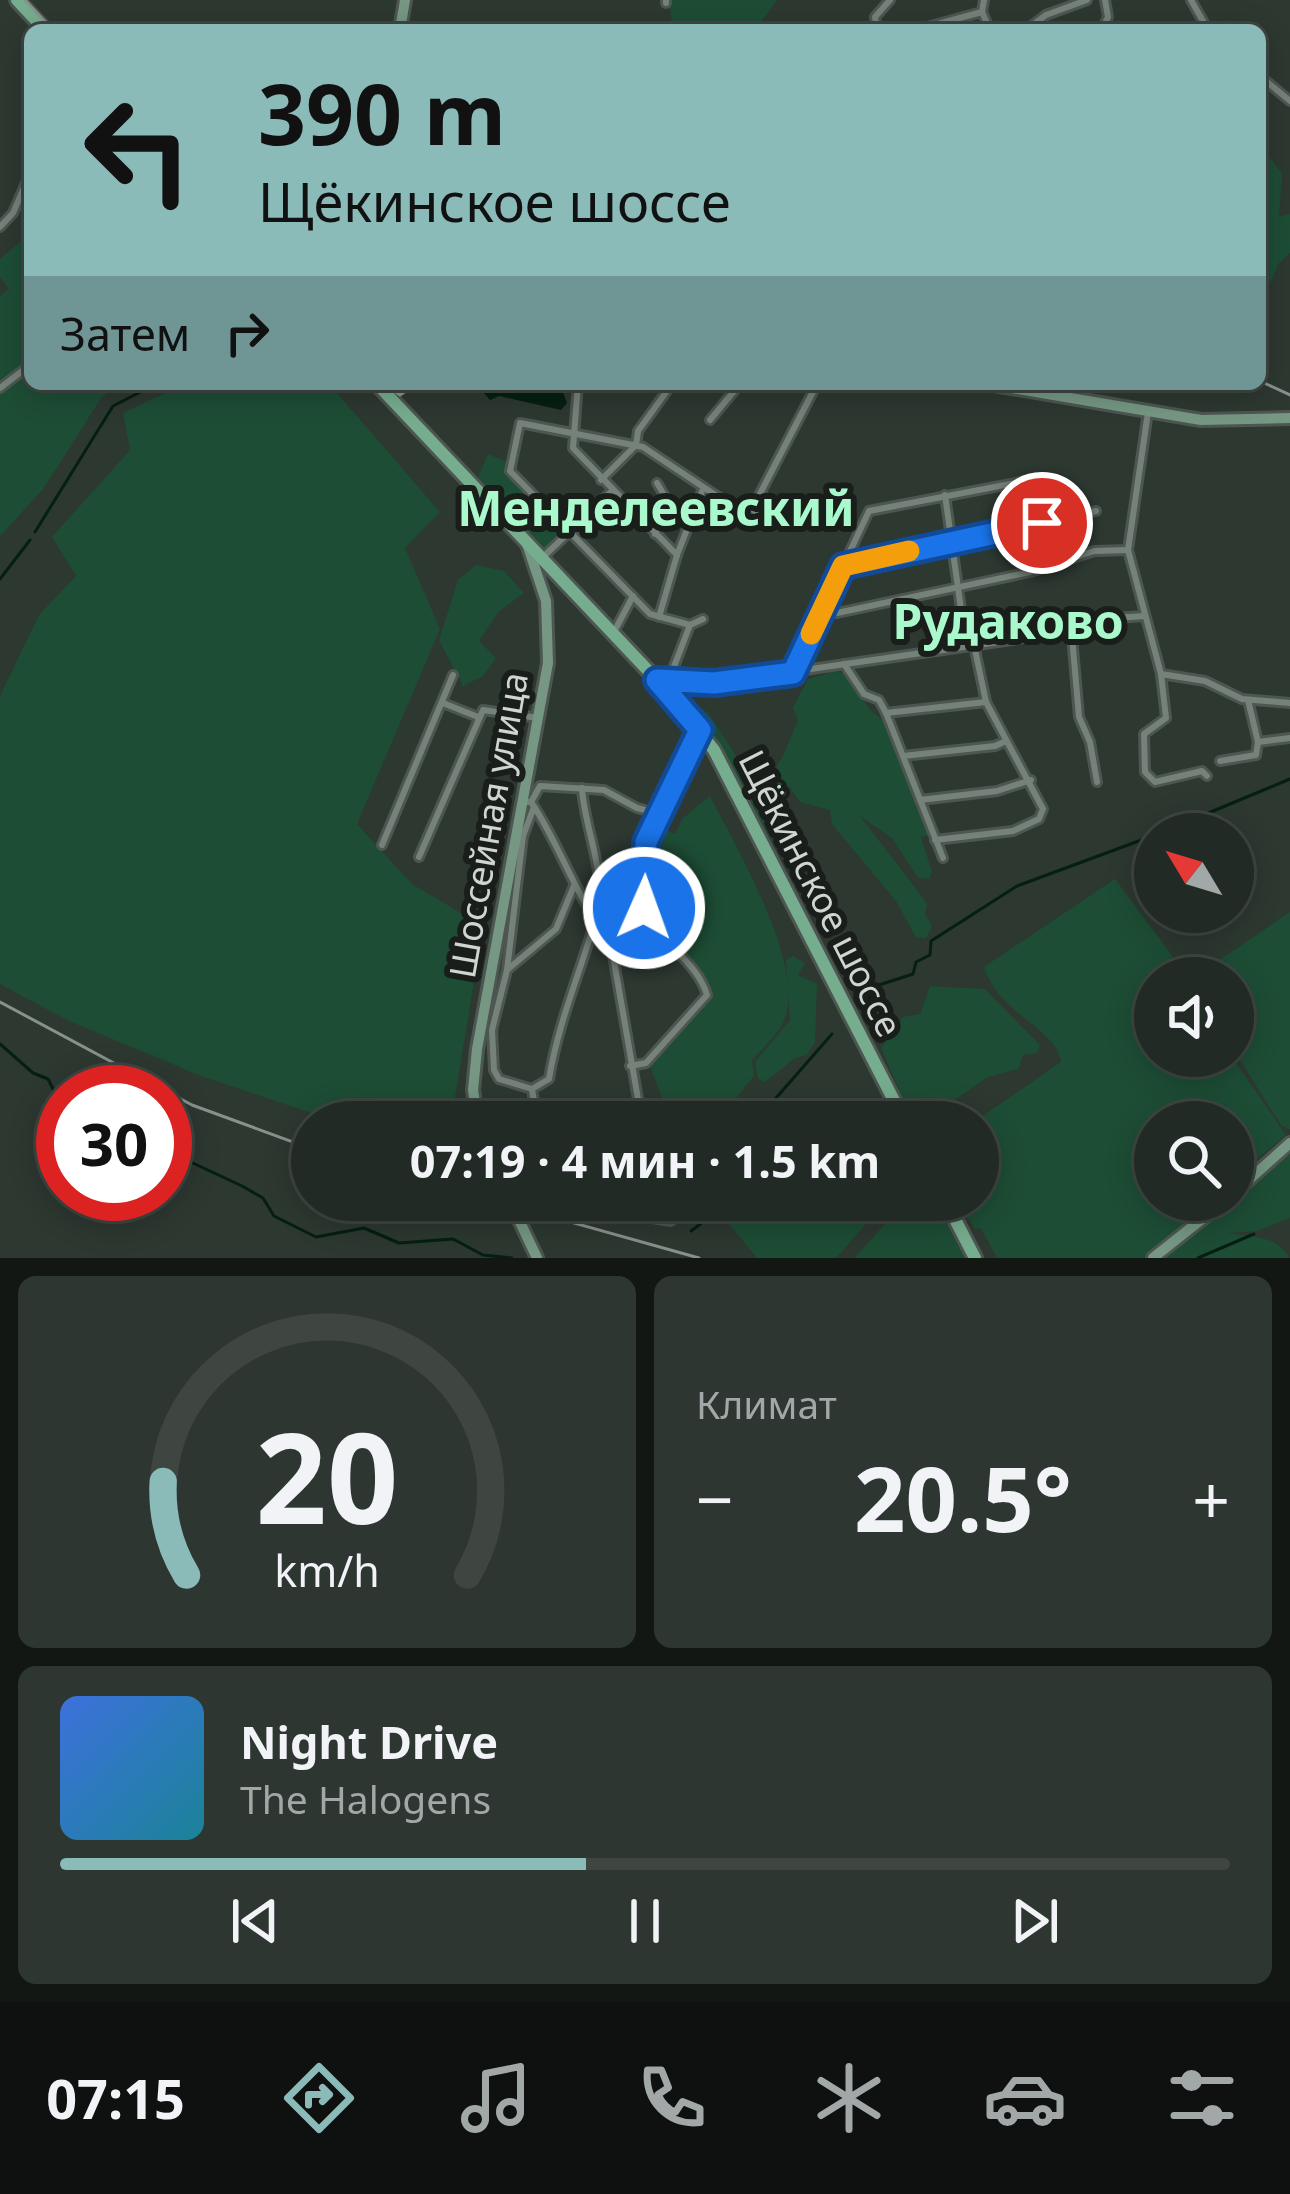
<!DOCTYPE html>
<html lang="ru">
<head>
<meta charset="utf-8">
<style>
	body { margin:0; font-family:"Noto Sans",sans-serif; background:#2e3632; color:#f1f3f6; height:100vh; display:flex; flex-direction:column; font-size:45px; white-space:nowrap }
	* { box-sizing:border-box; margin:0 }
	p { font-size:39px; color:#a2a7a7 }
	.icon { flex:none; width:66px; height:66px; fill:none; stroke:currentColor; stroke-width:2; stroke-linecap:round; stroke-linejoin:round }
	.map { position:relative; height:1258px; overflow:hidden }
	.panel { display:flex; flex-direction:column; gap:18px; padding:18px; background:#131714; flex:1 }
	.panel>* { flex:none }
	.guide { position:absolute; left:24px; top:24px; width:1242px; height:366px; border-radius:18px; box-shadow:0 6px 30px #0003,0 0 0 3px #3f4642; background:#8bbbb9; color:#111; overflow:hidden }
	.needle { width:78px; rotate:308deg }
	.tools { position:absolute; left:1134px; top:813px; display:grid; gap:24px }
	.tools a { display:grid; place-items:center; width:120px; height:120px; border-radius:50%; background:#222a25; box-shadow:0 6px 30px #0003,0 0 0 3px #3f4642; font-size:60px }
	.speed { position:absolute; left:36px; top:1065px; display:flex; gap:24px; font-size:60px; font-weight:700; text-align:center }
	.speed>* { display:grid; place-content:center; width:156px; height:156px; border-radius:50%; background:#222a25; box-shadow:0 6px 30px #0003,0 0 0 3px #3f4642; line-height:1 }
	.speed .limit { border:18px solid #d22; background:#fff; color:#111 }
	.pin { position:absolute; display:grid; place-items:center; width:102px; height:102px; color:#fff; margin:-51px; border:6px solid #fff; border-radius:50%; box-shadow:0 3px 12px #0007 }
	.me { position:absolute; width:132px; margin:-66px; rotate:2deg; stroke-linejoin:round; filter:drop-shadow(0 0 9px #0008) }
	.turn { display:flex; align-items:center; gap:42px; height:252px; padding:0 36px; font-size:54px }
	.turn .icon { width:156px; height:156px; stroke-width:2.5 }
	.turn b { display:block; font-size:84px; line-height:102px }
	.then { display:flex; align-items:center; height:114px; padding:0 36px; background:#0003; gap:24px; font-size:45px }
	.big { font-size:90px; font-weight:700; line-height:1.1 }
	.panel .card { flex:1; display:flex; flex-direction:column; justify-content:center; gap:18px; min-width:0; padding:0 42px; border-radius:18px; background:#2e3632 }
	.panel .dial { align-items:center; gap:0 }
	.dial svg { height:312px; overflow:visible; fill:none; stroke:#3f4642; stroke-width:7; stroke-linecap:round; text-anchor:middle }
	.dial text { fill:#f1f3f6; stroke:none }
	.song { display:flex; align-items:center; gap:36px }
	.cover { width:144px; height:144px; border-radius:18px; background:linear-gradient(135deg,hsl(220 70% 55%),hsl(190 70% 35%)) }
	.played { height:12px; border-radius:6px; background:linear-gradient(90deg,#8bbbb9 45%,#3f4642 45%) }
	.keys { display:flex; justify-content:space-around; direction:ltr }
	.heat { display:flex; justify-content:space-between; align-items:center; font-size:66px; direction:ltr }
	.panel .tiles { flex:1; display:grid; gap:18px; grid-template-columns:1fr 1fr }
	.card:last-child { grid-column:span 2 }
	.trip { position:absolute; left:291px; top:1101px; width:708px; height:120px; border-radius:60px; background:#222a25; box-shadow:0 6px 30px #0003,0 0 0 3px #3f4642; font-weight:700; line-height:120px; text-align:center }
	.menu { display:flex; height:192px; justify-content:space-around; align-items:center; background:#0e110f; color:#a2a7a7 }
	.menu .icon { width:84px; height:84px }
	.menu .selected { color:#8bbbb9 }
	.menu b { font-size:54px; color:#f1f3f6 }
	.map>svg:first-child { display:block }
	.green { fill:#1d4d35 }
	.water { fill:#051f12 }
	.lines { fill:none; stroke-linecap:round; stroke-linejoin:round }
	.stream { stroke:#051f12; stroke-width:3 }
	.street-casing { stroke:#4d5650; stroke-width:12 }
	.secondary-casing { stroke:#4d5650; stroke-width:16 }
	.primary-casing { stroke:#4d5650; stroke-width:18 }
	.street { stroke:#75827a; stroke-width:6 }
	.secondary { stroke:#759784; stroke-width:10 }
	.primary { stroke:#76ad8e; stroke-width:12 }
	.tram { stroke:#89918c; stroke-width:3 }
	.rail { stroke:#89918c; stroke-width:3 }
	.secondary-bridge-casing { stroke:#4d5650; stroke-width:16; stroke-linecap:butt }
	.secondary-bridge { stroke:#759784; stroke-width:10 }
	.route-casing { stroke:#114b97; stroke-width:30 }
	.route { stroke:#1a73e8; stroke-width:21 }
	.slow { stroke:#f59e0b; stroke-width:21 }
	.labels { text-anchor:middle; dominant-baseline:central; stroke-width:12; stroke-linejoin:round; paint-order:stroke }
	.street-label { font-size:36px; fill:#cfd5d1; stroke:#191e1b }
	.district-label { font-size:48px; font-weight:bold; fill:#aaf9cc; stroke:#191e1b }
</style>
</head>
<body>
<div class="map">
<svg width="1290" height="1258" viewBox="0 0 1290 1258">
	<rect width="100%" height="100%" fill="#2d3831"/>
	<g class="green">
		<path d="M669,0H777L755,30H673Z"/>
		<path d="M1260,158L1271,159L1282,174L1279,217L1290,214V253L1279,263L1271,281L1260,285Z"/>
		<path d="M30,234V363L0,385V296L9,289L0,277V259Z"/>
		<path d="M30,367V384H118L101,398L44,488L0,536V390Z"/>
		<path d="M185,384H329L440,512L405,548L440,629L357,824L412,884L483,926L451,1122H339L201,1076L69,1021L0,984V696L39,615L76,576L52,537L130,450L123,413Z"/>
		<path d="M488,454L509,463L508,474L562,532L545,548L478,477Z"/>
		<path d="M476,565L504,571L524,593L498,612L479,641L496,658L483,676L463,686L439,640L458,580Z"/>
		<path d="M833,672L847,673L870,710L884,721L929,835L921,837L932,872L929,879L918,878L892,838L860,816L927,903L925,914L932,926L926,938L916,937L896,901L832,824L830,810L800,802L789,786L775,797L771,810L811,886L803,894L700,716L701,708L708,713L760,792V782H766C781,764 789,742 798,720L793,708L808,679Z"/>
		<path d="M710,796C736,847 802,959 786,1015C781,1032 764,1047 752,1060L754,1076L717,1122H671L650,1066L703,1009L710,989L647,907L649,841L657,826L675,834L683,818Z"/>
		<path d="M1115,879L1171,954L1182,978H1155V1056H1231L1286,1135L1233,1179V1122H1155V1200H1233V1194L1290,1143V1218L1257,1231L1226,1233C1251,1237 1275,1234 1290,1258H997L981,1228L975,1229L959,1204L978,1200V1122H974L1061,1062C1056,1027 999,1015 984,967Z"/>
		<path d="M1290,912V1129H1289L1281,1125L1233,1049V978H1193Z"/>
		<path d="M793,956L805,963L798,975L817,984L815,1042L807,1055L795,1058L765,1082L758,1079L755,1062L790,1020L786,960Z"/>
		<path d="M930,986L985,989L1040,1045L1037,1053L1023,1055L1018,1069L988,1077L944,1107L905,1104L881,1048L903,1017L920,1014Z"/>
		<path d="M732,1200H887L836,1258H757L725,1219Z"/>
		<path d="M906,1200H934L965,1258H855Z"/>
	</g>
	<path class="water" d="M476,384H560L567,403L561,410L499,396L490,400Z"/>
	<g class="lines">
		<g class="stream">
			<path d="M35,532L113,406L156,384"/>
			<path d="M0,579L30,540"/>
			<path d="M1158,834L1290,779"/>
			<path d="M866,1002L879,985L913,974L916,962L930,955L931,941L1017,886L1155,835"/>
			<path d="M0,1044L33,1073L48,1079L63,1108"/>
			<path d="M755,1122L832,1034"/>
			<path d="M165,1150L242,1186L263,1198L274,1216L316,1237L364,1228L399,1243L453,1239L483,1255L512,1258"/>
			<path d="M691,1231L703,1222L698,1200"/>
			<path d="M1198,1258L1254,1234"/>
		</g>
		<defs>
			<g id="street">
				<path d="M666,0V3"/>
				<path d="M984,0L982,12L990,30"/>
				<path d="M1191,0L1208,30"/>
				<path d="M877,30L875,17L890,0"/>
				<path d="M916,30L982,12"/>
				<path d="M1026,30L1046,15L1087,0"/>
				<path d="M1102,30L1108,17L1105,0"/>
				<path d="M1260,76L1290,101"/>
				<path d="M0,227L13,213L30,174"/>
				<path d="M578,384L573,448L677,555L659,617"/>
				<path d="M0,388L30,365"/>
				<path d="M1148,412L1128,550L1161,674L1166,718L1144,734L1145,772L1155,782L1202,771L1207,776"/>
				<path d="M710,420L740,384"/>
				<path d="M636,445L638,431L672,384"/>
				<path d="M601,480L636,445"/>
				<path d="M945,495L966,645"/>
				<path d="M772,522L752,509L817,384"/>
				<path d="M655,534L667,500L657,483"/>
				<path d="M677,555L702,491"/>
				<path d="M541,559L612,491"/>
				<path d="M843,566L1096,511"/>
				<path d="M822,610L837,613L1030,572L1094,551L1128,550"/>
				<path d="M703,619L690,625L650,614L510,471L520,423L643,447L723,500"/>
				<path d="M1071,625L1079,717L1090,742L1097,782"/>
				<path d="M615,630L633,596"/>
				<path d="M844,664L864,694L879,700L886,713L943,858"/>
				<path d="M793,672L869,511L1031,480L1037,485L1051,566"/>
				<path d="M1161,674L1205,681L1242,699L1290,703"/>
				<path d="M663,681L714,683L1019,639L1085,620L1145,616"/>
				<path d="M668,682L690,625"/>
				<path d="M1248,700L1258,742"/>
				<path d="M443,703L478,717"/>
				<path d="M886,713L986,702"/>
				<path d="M903,756L995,746L1006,741"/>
				<path d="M1220,761L1256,755L1258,742L1290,738"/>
				<path d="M920,800L997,791L1031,780"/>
				<path d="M523,802H531C561,846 575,898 610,938L642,1122"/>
				<path d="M531,802L540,786L604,790L637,808L660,814"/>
				<path d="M935,840L1013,831L1039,819L1043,809L986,702L974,645"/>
				<path d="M382,845L453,675"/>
				<path d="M419,857L483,710L538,718"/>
				<path d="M507,970L556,929L574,886"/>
				<path d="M630,1066L646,1063L707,995C699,967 672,950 656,928C616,869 672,787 698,734"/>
				<path d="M532,1089L499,1079L494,1070L492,1030L507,970L523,836L534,807"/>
				<path d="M537,1122L532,1089L549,1079C558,1023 581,970 596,918C609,877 584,829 582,788"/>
				<path d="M576,1200L609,1211L671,1221"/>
			</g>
			<g id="secondary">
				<path d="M400,30L405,0"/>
				<path d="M988,384L1201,420L1290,418"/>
				<path d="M478,1122L473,1090L477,1049L548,663L546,601L527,544"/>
				<path d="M1233,1194L1290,1143"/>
				<path d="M520,1222L537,1258"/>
				<path d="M1153,1258L1226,1200"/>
			</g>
			<g id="primary">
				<path d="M17,0L45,30"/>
				<path d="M377,384L657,680L714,750L905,1122"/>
				<path d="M945,1200L975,1258"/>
			</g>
		</defs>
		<use href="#street" class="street-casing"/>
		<use href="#secondary" class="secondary-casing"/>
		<use href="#primary" class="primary-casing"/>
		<use href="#street" class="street"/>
		<use href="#secondary" class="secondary"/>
		<use href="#primary" class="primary"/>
		<g class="tram">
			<path d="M25,0L53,30"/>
			<path d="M384,384L400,395L416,384"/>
		</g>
		<g class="rail">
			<path d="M1260,381L1290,395"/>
			<path d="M0,1002L192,1105L312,1149"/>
			<path d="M492,1200L699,1258"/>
		</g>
		<defs>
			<path id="secondary-bridge" d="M510,1200L520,1222"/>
		</defs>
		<use href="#secondary-bridge" class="secondary-bridge-casing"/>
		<use href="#secondary-bridge" class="secondary-bridge"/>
	</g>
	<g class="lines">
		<defs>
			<path id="route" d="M644,908L646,842L700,730L657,680L714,683L793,673L843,566L1042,523"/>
		</defs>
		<use href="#route" class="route-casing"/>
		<use href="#route" class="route"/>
		<path class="slow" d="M811,634L843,566L909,551"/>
	</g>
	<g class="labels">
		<g class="street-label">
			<text transform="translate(488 825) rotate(-80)">Шоссейная улица</text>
			<text transform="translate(821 893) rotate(63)">Щёкинское шоссе</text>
		</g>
		<g class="district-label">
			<text x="656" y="507">Менделеевский</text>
			<text x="1008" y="620">Рудаково</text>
		</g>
	</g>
</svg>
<div class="tools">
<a><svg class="needle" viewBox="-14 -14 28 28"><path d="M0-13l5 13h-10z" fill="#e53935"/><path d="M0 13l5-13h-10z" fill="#a2a7a7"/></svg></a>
<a><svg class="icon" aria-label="sound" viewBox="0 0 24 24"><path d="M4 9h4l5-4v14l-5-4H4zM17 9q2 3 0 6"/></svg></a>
<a><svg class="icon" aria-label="search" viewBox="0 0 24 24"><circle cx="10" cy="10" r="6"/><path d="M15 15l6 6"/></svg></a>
</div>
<div class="speed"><div class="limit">30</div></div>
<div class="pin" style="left:1042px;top:523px;background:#d93025"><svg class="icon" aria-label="arrive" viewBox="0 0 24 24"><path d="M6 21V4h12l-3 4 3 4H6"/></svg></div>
<svg class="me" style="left:644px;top:908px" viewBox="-20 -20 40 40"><circle r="17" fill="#1a73e8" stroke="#fff" stroke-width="3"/><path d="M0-11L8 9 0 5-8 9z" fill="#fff"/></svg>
<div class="trip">07:19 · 4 мин · 1.5 km</div>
<div class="guide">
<div class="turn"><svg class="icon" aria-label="left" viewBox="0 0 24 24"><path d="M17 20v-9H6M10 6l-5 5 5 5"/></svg><div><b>390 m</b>Щёкинское шоссе</div></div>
<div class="then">Затем<svg class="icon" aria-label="right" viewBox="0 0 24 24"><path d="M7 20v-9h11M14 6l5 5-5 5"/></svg></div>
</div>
</div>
<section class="panel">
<div class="tiles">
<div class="card dial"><svg viewBox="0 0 100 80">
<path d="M14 69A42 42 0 1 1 86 69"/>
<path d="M14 69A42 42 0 0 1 8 45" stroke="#8bbbb9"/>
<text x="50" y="56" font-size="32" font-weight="700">20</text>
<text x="50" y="72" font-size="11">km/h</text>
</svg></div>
<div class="card"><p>Климат</p>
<div class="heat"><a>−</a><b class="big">20.5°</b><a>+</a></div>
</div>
<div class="card">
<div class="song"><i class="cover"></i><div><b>Night Drive</b><p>The Halogens</p></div></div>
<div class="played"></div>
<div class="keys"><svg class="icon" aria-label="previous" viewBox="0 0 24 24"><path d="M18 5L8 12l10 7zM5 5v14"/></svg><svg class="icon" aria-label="pause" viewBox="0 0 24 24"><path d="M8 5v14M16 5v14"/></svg><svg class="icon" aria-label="next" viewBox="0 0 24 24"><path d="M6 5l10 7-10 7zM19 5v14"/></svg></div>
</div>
</div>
</section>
<nav class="menu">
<b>07:15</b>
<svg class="icon selected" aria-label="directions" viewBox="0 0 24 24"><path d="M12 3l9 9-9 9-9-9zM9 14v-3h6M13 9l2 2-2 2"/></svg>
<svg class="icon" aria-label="music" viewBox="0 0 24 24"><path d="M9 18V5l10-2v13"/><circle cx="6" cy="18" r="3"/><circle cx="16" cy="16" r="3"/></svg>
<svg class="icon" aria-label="phone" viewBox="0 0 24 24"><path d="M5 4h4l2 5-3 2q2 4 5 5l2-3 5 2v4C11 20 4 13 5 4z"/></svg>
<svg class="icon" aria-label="climate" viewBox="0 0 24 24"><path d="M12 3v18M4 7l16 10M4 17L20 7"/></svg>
<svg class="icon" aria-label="car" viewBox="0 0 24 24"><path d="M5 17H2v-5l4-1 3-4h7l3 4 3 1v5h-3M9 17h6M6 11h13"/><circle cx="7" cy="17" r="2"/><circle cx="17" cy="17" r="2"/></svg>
<svg class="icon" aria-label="filters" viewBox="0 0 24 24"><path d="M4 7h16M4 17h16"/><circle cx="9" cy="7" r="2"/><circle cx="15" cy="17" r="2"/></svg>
</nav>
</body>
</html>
